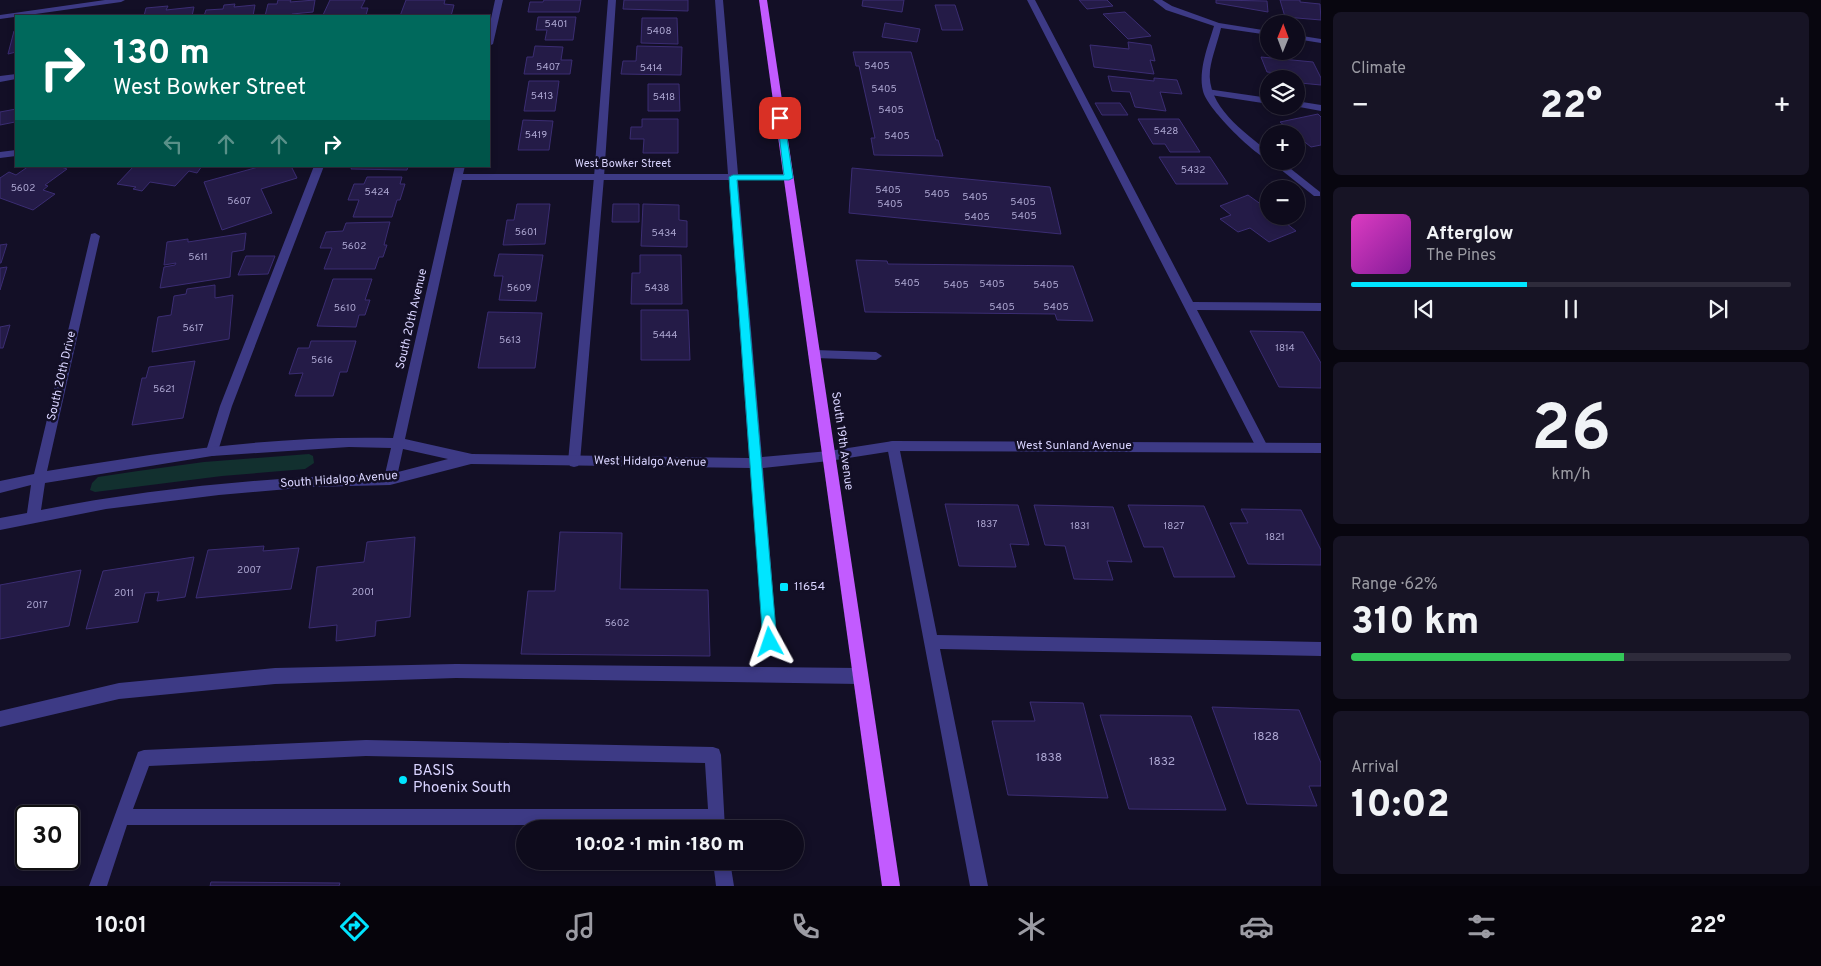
<!DOCTYPE html>
<html lang="en">
<head>
<meta charset="utf-8">
<style>
	body { margin:0; font-family:Overpass,sans-serif; background:#171425; color:#f1f3f6; height:100vh; display:flex; flex-direction:column; font-size:19px; white-space:nowrap }
	* { box-sizing:border-box; margin:0 }
	p { font-size:16px; color:#9b9ba3 }
	.icon { flex:none; width:28px; height:28px; fill:none; stroke:currentColor; stroke-width:2; stroke-linecap:round; stroke-linejoin:round }
	.map { position:relative; flex:1; overflow:hidden }
	.sheet { display:flex; flex-direction:column; gap:12px; padding:12px; background:#08060f; width:500px }
	.sheet>* { flex:none }
	.banner { position:absolute; left:15px; top:15px; width:475px; height:152px; border-radius:0px; box-shadow:0 2px 8px #0003,0 0 0 1px #2e2b3b; background:#00695c; color:#fff; overflow:hidden }
	.needle { width:32px; rotate:1deg }
	.fabs { position:absolute; left:1260px; top:15px; display:grid; gap:10px }
	.fabs a { display:grid; place-items:center; width:45px; height:45px; border-radius:50%; background:#0e0b1c; box-shadow:0 2px 8px #0003,0 0 0 1px #2e2b3b; font-size:25px }
	.speed { position:absolute; left:15px; top:805px; display:flex; gap:10px; font-size:25px; font-weight:700; text-align:center }
	.speed>* { display:grid; place-content:center; width:65px; height:65px; border-radius:50%; background:#0e0b1c; box-shadow:0 2px 8px #0003,0 0 0 1px #2e2b3b; line-height:1 }
	.speed .limit { border:2px solid #111; border-radius:8px; background:#fff; color:#111 }
	.pin { position:absolute; display:grid; place-items:center; width:42px; height:42px; color:#fff; margin:-21px; border-radius:10px; box-shadow:0 2px 8px #0006 }
	.me { position:absolute; width:55px; margin:-28px; rotate:355deg; stroke-linejoin:round; filter:drop-shadow(0 0 4px #0008) }
	.turn { display:flex; align-items:center; gap:18px; height:105px; padding:0 15px; font-size:22px }
	.turn .icon { width:65px; height:65px; stroke-width:2.5 }
	.turn b { display:block; font-size:35px; line-height:42px }
	.lanes { display:flex; align-items:center; height:48px; padding:0 15px; background:#0003; justify-content:center; gap:25px; direction:ltr }
	.lanes .off { opacity:.35 }
	.big { font-size:38px; font-weight:800; line-height:1.1 }
	.sheet .tile { flex:1; display:flex; flex-direction:column; justify-content:center; gap:8px; min-width:0; padding:0 18px; border-radius:8px; background:#171425 }
	.sheet .dial { align-items:center; gap:0 }
	.dial b { font-size:65px; line-height:1 }
	.song { display:flex; align-items:center; gap:15px }
	.cover { width:60px; height:60px; border-radius:8px; background:linear-gradient(135deg,hsl(310 70% 55%),hsl(290 70% 35%)) }
	.played { height:5px; border-radius:2px; background:linear-gradient(90deg,#00e5ff 40%,#2e2b3b 40%) }
	.keys { display:flex; justify-content:space-around; direction:ltr }
	.heat { display:flex; justify-content:space-between; align-items:center; font-size:28px; direction:ltr }
	.charge { height:8px; border-radius:4px; background:linear-gradient(90deg,#34c759 62%,#2e2b3b 0) }
	.trip { position:absolute; left:516px; top:820px; width:288px; height:50px; border-radius:25px; background:#0e0b1c; box-shadow:0 2px 8px #0003,0 0 0 1px #2e2b3b; font-weight:800; line-height:50px; text-align:center }
	.tabs { display:flex; height:80px; justify-content:space-around; align-items:center; background:#06040b; color:#9b9ba3 }
	.tabs .icon { width:35px; height:35px }
	.tabs .active { color:#00e5ff }
	.tabs b { font-size:22px; color:#f1f3f6 }
	main { display:flex; flex:1; min-height:0 }
	.map>svg:first-child { display:block }
	.green { fill:#12302f }
	.building { fill:#241b47; stroke:#3b2d73 }
	.lines { fill:none; stroke-linecap:round; stroke-linejoin:round }
	.lane { fill:#3d3a85; fill-rule:evenodd }
	.street { fill:#3d3a85; fill-rule:evenodd }
	.primary { fill:#c25bff; fill-rule:evenodd }
	.route { fill:#00e5ff; stroke:#0095a6 }
	.poi-dot { fill:#00e5ff; stroke:#130f26; stroke-width:2 }
	.labels { text-anchor:middle; dominant-baseline:central; stroke-width:5; stroke-linejoin:round; paint-order:stroke }
	.number-label { font-size:10px; fill:#aca6d1 }
	.far-street-label { font-size:11px; fill:#d9d4ff; stroke:#130f26 }
	.street-label { font-size:12px; fill:#d9d4ff; stroke:#130f26 }
	.poi-label { font-size:12px; fill:#d9d4ff; stroke:#130f26; text-anchor:start }
	.near-number-label { font-size:12px; fill:#aca6d1 }
	.near-poi-label { font-size:15px; fill:#d9d4ff; stroke:#130f26; text-anchor:start }
</style>
</head>
<body>
<main>
<div class="map">
<svg width="1321" height="886" viewBox="0 0 1321 886">
	<rect width="100%" height="100%" fill="#130f26"/>
	<path class="green" d="M309,454L313,456L314,463L305,469L222,476L95,492L90,490L92,483L98,477L138,471L204,462Z"/>
	<g class="building">
		<path d="M278,0H291L290,2L315,0L313,12L292,14L291,16H265L268,4H277Z"/>
		<path d="M330,0H365L361,8H368L366,15H323Z"/>
		<path d="M406,0H445L444,4L454,5L451,16H400Z"/>
		<path d="M544,0H581L579,12H528L530,2H543Z"/>
		<path d="M624,0H688V11L623,9Z"/>
		<path d="M863,0H904L902,12L862,6Z"/>
		<path d="M1079,0H1107L1113,6L1087,9Z"/>
		<path d="M1216,0L1267,1L1268,12L1216,3Z"/>
		<path d="M1280,0H1300V2L1320,4L1321,20L1285,17Z"/>
		<path d="M235,4L234,7L255,5L253,16H204L206,10L223,9L224,5Z"/>
		<path d="M935,5H955L963,30H942Z"/>
		<path d="M168,6L166,10L194,7L192,16H144L146,8Z"/>
		<path d="M1125,12L1151,36L1128,39L1103,14Z"/>
		<path d="M538,17H576L573,40H545L547,30H536Z"/>
		<path d="M642,18H677L678,44L641,43Z"/>
		<path d="M885,23L920,29L917,42L882,37Z"/>
		<path d="M14,31H16V52L8,54Z"/>
		<path d="M1128,42L1151,45L1155,61L1150,60L1154,74L1094,67L1090,45L1129,49Z"/>
		<path d="M535,46L563,47L561,60H572L570,74H524L527,57H533Z"/>
		<path d="M637,46L682,47L681,75L621,74L623,61H636Z"/>
		<path d="M853,52H911L936,140H938L943,156L874,155L871,138H875L859,66H856Z"/>
		<path d="M1261,57L1313,62L1321,78V85L1300,83L1296,75L1267,72Z"/>
		<path d="M1108,76L1154,81V78L1177,80L1182,94L1160,92L1166,111L1135,107L1130,92L1112,91Z"/>
		<path d="M529,81H559L555,111H524Z"/>
		<path d="M648,84H679L680,111H648Z"/>
		<path d="M1095,103H1120L1128,115H1102Z"/>
		<path d="M16,109L15,122L0,125V112Z"/>
		<path d="M1318,114L1321,117V145L1311,147L1280,122Z"/>
		<path d="M642,119H678V153H643L644,139H630L631,127H642Z"/>
		<path d="M1138,119H1179L1200,152H1170L1165,144H1153Z"/>
		<path d="M523,120L553,121L549,150H518Z"/>
		<path d="M1159,157H1210L1228,184H1176Z"/>
		<path d="M29,166H58L67,169L45,185L48,186L43,190L55,194L33,210L0,198V178L9,172L16,175Z"/>
		<path d="M134,166H202L197,173L189,171L175,186L150,182L142,191L133,189L136,187L117,184Z"/>
		<path d="M262,166H291L297,178L261,189L272,213L222,230L204,182Z"/>
		<path d="M352,166H408L407,170L351,169Z"/>
		<path d="M852,168L1050,187L1061,234L849,213Z"/>
		<path d="M367,177H402L400,184H405L400,200H397L392,217H353L359,200H348L354,184H364Z"/>
		<path d="M1248,195L1269,210V216H1277L1296,231L1269,242L1250,228L1238,232L1220,219L1231,215L1220,206Z"/>
		<path d="M517,204H550L545,244L503,245L507,220H514Z"/>
		<path d="M613,204H639V222H612Z"/>
		<path d="M643,204L679,205V220L687,221V247L641,246Z"/>
		<path d="M390,222L384,245H387L383,257H379L375,269H324L332,248H320L326,232L343,231L346,223Z"/>
		<path d="M246,233L244,250L232,252L230,277L160,288L164,267L175,265L176,263L164,265L167,242L188,239V242Z"/>
		<path d="M7,244L1,263H0V245Z"/>
		<path d="M499,254L543,255L536,301L499,300L503,276H494Z"/>
		<path d="M640,255H681L682,304H631L632,273H640Z"/>
		<path d="M246,256H275L268,274L238,275Z"/>
		<path d="M856,260L887,261L888,264L1073,266L1093,321L1057,320L1055,314L865,312Z"/>
		<path d="M7,267L0,290V268Z"/>
		<path d="M333,279H372L365,300H370L365,315H359L356,327L317,326Z"/>
		<path d="M215,285V298L233,295L229,339L152,352L158,317L171,315L174,296L186,294L187,289Z"/>
		<path d="M641,310H688L690,360H641Z"/>
		<path d="M488,312L542,313L535,368H478Z"/>
		<path d="M10,325L3,348H0V327Z"/>
		<path d="M1250,331L1303,332L1321,363V388L1279,387Z"/>
		<path d="M311,341H356L347,372H340L333,396H295L303,373L289,374L298,348H309Z"/>
		<path d="M195,361L183,418L132,425L142,378H146L149,367Z"/>
		<path d="M945,504L1018,505L1029,545L1010,544L1016,567L959,566Z"/>
		<path d="M1034,505L1113,507L1132,562L1107,561L1113,580L1074,579L1065,546L1045,545Z"/>
		<path d="M1128,505L1204,506L1235,577H1174L1163,547H1144Z"/>
		<path d="M1241,509L1301,510L1321,550V565L1248,564L1230,523H1248Z"/>
		<path d="M560,532L622,533L620,589L708,590L710,656L521,654L528,591H555Z"/>
		<path d="M415,537L410,617L376,621L375,636L336,641L337,625L309,628L317,567L364,562L367,542Z"/>
		<path d="M264,546L263,551L299,548L291,589L196,598L208,550Z"/>
		<path d="M194,557L185,597L157,601L159,592L145,593L138,622L86,629L103,571Z"/>
		<path d="M81,570L69,626L0,639V585Z"/>
		<path d="M1030,702L1083,703L1108,798L1008,795L992,721H1035Z"/>
		<path d="M1212,707L1299,710L1321,763V786H1309L1317,806L1247,804Z"/>
		<path d="M1100,715L1191,716L1226,810L1129,809Z"/>
		<path d="M211,882L340,883L339,886H210Z"/>
	</g>
	<g class="lines">
		<g class="lane">
			<path d="M105,0H125L121,2L0,19V15Z"/>
			<path d="M608,0H616L604,177L580,462L578,466L574,467L570,466L568,462L594,177Z"/>
			<path d="M1027,0H1035L1193,302L1321,303V311L1197,310L1268,447L1266,451L1262,452L1258,451Z"/>
			<path d="M1207,89L1269,98V104L1204,94V90Z"/>
			<path d="M1296,101L1321,105V111L1294,106H1296Z"/>
			<path d="M16,150V156L0,158V152Z"/>
			<path d="M314,166H324L232,406L218,451L216,455L212,456L208,455L206,451L220,406Z"/>
			<path d="M814,350L876,352L882,356L876,360L814,358L808,354Z"/>
			<path d="M893,441L897,442L899,446L937,635L1321,642V656L940,649L988,886H970L887,446L889,442Z"/>
			<path d="M456,664L859,668L864,671L867,676L864,681L859,684L456,678L275,684L119,699L0,727V711L119,683L275,668Z"/>
			<path d="M366,740L713,747L719,749L721,755L725,829H709L708,825H127L107,886H89L138,752L144,750ZM366,756L705,763L708,809H133L149,766Z"/>
			<path d="M713,861H730L734,886H716Z"/>
		</g>
		<g class="street">
			<path d="M495,0H503L493,44L489,46V28Z"/>
			<path d="M715,0H723L738,174H789L794,177L789,180H738L762,457L829,451L893,441L1321,443V453L893,451L829,461L763,468L777,641L775,646L770,648L765,646L763,641L750,468L471,464L390,485L311,487L219,495L106,509L0,530V518L27,513L31,485L0,493V481L34,474L91,234L95,233L100,236L47,471C162,452 276,435 393,438L455,166H465L463,174H728ZM462,180H729L749,458L472,454L405,439ZM349,447L391,448L385,474C269,477 154,488 41,510L45,483L212,456ZM403,449L448,459L398,472Z"/>
			<path d="M1153,0H1162L1172,6L1219,23L1269,31V35L1221,28C1218,41 1212,56 1210,70C1206,106 1244,132 1269,152V160C1253,154 1206,107 1203,91C1198,70 1208,46 1214,26L1166,10Z"/>
			<path d="M1296,35L1321,39V43L1296,39Z"/>
			<path d="M16,74V79L0,82V76Z"/>
			<path d="M1270,161H1281L1320,192V196H1314Z"/>
		</g>
		<path class="primary" d="M759,0H767L900,886H882Z"/>
	</g>
	<path class="route" d="M777,117L784,118L793,178L789,180H737L777,642L775,646L770,648L765,646L763,642L729,177L733,175H784Z"/>
	<g class="poi-dot">
		<rect x="779" y="582" width="10" height="10" rx="2.5"/>
		<circle cx="403" cy="780" r="5"/>
	</g>
	<g class="labels">
		<g class="number-label">
			<text x="556" y="24">5401</text>
			<text x="659" y="31">5408</text>
			<text x="877" y="66">5405</text>
			<text x="548" y="67">5407</text>
			<text x="651" y="68">5414</text>
			<text x="884" y="89">5405</text>
			<text x="542" y="96">5413</text>
			<text x="664" y="97">5418</text>
			<text x="891" y="110">5405</text>
			<text x="1166" y="131">5428</text>
			<text x="536" y="135">5419</text>
			<text x="897" y="136">5405</text>
			<text x="1193" y="170">5432</text>
			<text x="23" y="188">5602</text>
			<text x="888" y="190">5405</text>
			<text x="377" y="192">5424</text>
			<text x="937" y="194">5405</text>
			<text x="975" y="197">5405</text>
			<text x="239" y="201">5607</text>
			<text x="1023" y="202">5405</text>
			<text x="890" y="204">5405</text>
			<text x="1024" y="216">5405</text>
			<text x="977" y="217">5405</text>
			<text x="526" y="232">5601</text>
			<text x="664" y="233">5434</text>
			<text x="354" y="246">5602</text>
			<text x="198" y="257">5611</text>
			<text x="907" y="283">5405</text>
			<text x="992" y="284">5405</text>
			<text x="956" y="285">5405</text>
			<text x="1046" y="285">5405</text>
			<text x="519" y="288">5609</text>
			<text x="657" y="288">5438</text>
			<text x="1002" y="307">5405</text>
			<text x="1056" y="307">5405</text>
			<text x="345" y="308">5610</text>
			<text x="193" y="328">5617</text>
			<text x="665" y="335">5444</text>
			<text x="510" y="340">5613</text>
			<text x="1285" y="348">1814</text>
			<text x="322" y="360">5616</text>
			<text x="164" y="389">5621</text>
			<text x="987" y="524">1837</text>
			<text x="1080" y="526">1831</text>
			<text x="1174" y="526">1827</text>
			<text x="1275" y="537">1821</text>
			<text x="249" y="570">2007</text>
			<text x="363" y="592">2001</text>
			<text x="124" y="593">2011</text>
			<text x="37" y="605">2017</text>
			<text x="617" y="623">5602</text>
		</g>
		<g class="far-street-label">
			<text x="623" y="164">West Bowker Street</text>
		</g>
		<g class="street-label">
			<text transform="translate(412 319) rotate(-77)">South 20th Avenue</text>
			<text transform="translate(62 376) rotate(-77)">South 20th Drive</text>
			<text transform="translate(842 441) rotate(82)">South 19th Avenue</text>
			<text x="1074" y="446">West Sunland Avenue</text>
			<text transform="translate(650 462) rotate(1)">West Hidalgo Avenue</text>
			<text transform="translate(339 480) rotate(-4)">South Hidalgo Avenue</text>
		</g>
		<g class="poi-label">
			<text x="794" y="587">11654</text>
		</g>
		<g class="near-number-label">
			<text x="1266" y="737">1828</text>
			<text x="1049" y="758">1838</text>
			<text x="1162" y="762">1832</text>
		</g>
		<g class="near-poi-label">
			<text x="413" y="771">BASIS<tspan x="413" dy="17">Phoenix South</tspan></text>
		</g>
	</g>
</svg>
<div class="fabs">
<a><svg class="needle" viewBox="-14 -14 28 28"><path d="M0-13l5 13h-10z" fill="#e53935"/><path d="M0 13l5-13h-10z" fill="#9b9ba3"/></svg></a>
<a><svg class="icon" aria-label="layers" viewBox="0 0 24 24"><path d="M12 4l9 5-9 5-9-5zM3 14l9 5 9-5"/></svg></a>
<a>+</a>
<a>−</a>
</div>
<div class="speed"><div class="limit">30</div></div>
<div class="pin" style="left:780px;top:118px;background:#d93025"><svg class="icon" aria-label="arrive" viewBox="0 0 24 24"><path d="M6 21V4h12l-3 4 3 4H6"/></svg></div>
<svg class="me" style="left:770px;top:642px" viewBox="-20 -20 40 40"><path d="M0-17L14 15 0 8-14 15z" fill="#00e5ff" stroke="#fff" stroke-width="4"/></svg>
<div class="trip">10:02 · 1 min · 180 m</div>
<div class="banner">
<div class="turn"><svg class="icon" aria-label="right" viewBox="0 0 24 24"><path d="M7 20v-9h11M14 6l5 5-5 5"/></svg><div><b>130 m</b>West Bowker Street</div></div>
<div class="lanes"><svg class="icon off" aria-label="left" viewBox="0 0 24 24"><path d="M17 20v-9H6M10 6l-5 5 5 5"/></svg><svg class="icon off" aria-label="ahead" viewBox="0 0 24 24"><path d="M12 20V5M6 11l6-6 6 6"/></svg><svg class="icon off" aria-label="ahead" viewBox="0 0 24 24"><path d="M12 20V5M6 11l6-6 6 6"/></svg><svg class="icon" aria-label="right" viewBox="0 0 24 24"><path d="M7 20v-9h11M14 6l5 5-5 5"/></svg></div>
</div>
</div>
<section class="sheet">
<div class="tile"><p>Climate</p>
<div class="heat"><a>−</a><b class="big">22°</b><a>+</a></div>
</div>
<div class="tile">
<div class="song"><i class="cover"></i><div><b>Afterglow</b><p>The Pines</p></div></div>
<div class="played"></div>
<div class="keys"><svg class="icon" aria-label="previous" viewBox="0 0 24 24"><path d="M18 5L8 12l10 7zM5 5v14"/></svg><svg class="icon" aria-label="pause" viewBox="0 0 24 24"><path d="M8 5v14M16 5v14"/></svg><svg class="icon" aria-label="next" viewBox="0 0 24 24"><path d="M6 5l10 7-10 7zM19 5v14"/></svg></div>
</div>
<div class="tile dial"><b>26</b><p>km/h</p></div>
<div class="tile"><p>Range · 62%</p><b class="big">310 km</b><div class="charge"></div></div>
<div class="tile"><p>Arrival</p><b class="big">10:02</b></div>
</section>
</main>
<nav class="tabs">
<b>10:01</b>
<svg class="icon active" aria-label="directions" viewBox="0 0 24 24"><path d="M12 3l9 9-9 9-9-9zM9 14v-3h6M13 9l2 2-2 2"/></svg>
<svg class="icon" aria-label="music" viewBox="0 0 24 24"><path d="M9 18V5l10-2v13"/><circle cx="6" cy="18" r="3"/><circle cx="16" cy="16" r="3"/></svg>
<svg class="icon" aria-label="phone" viewBox="0 0 24 24"><path d="M5 4h4l2 5-3 2q2 4 5 5l2-3 5 2v4C11 20 4 13 5 4z"/></svg>
<svg class="icon" aria-label="climate" viewBox="0 0 24 24"><path d="M12 3v18M4 7l16 10M4 17L20 7"/></svg>
<svg class="icon" aria-label="car" viewBox="0 0 24 24"><path d="M5 17H2v-5l4-1 3-4h7l3 4 3 1v5h-3M9 17h6M6 11h13"/><circle cx="7" cy="17" r="2"/><circle cx="17" cy="17" r="2"/></svg>
<svg class="icon" aria-label="filters" viewBox="0 0 24 24"><path d="M4 7h16M4 17h16"/><circle cx="9" cy="7" r="2"/><circle cx="15" cy="17" r="2"/></svg>
<b>22°</b>
</nav>
</body>
</html>
